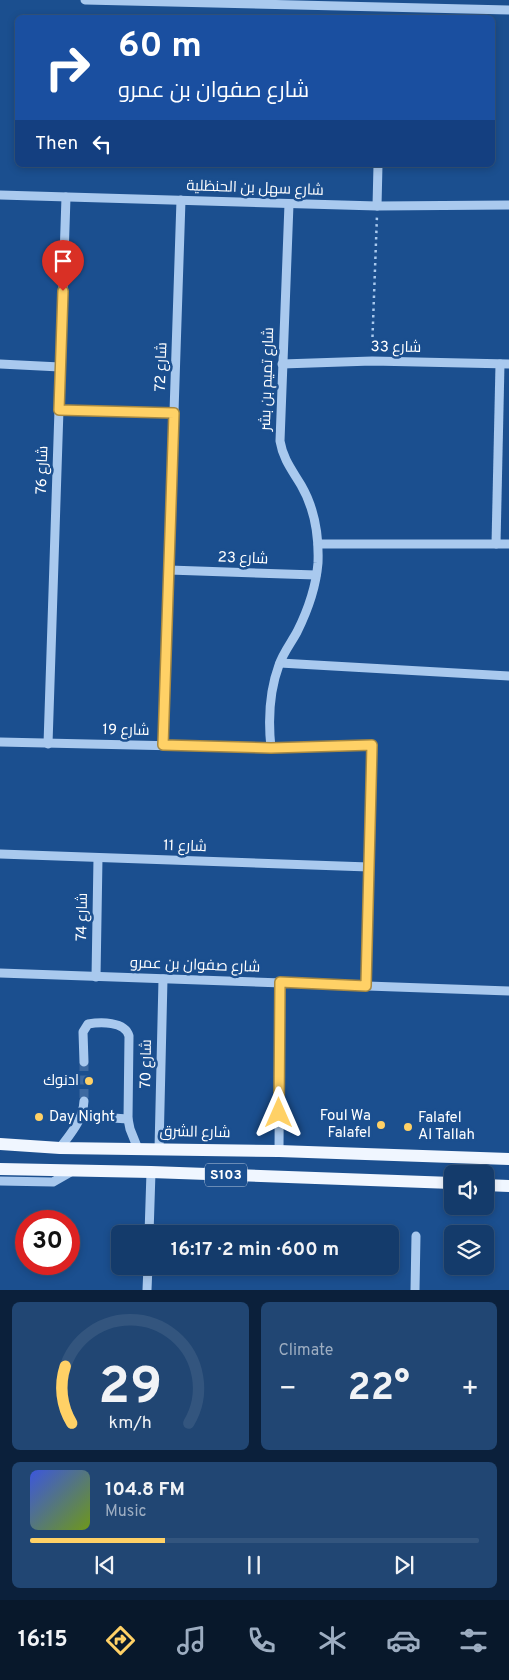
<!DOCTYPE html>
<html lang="en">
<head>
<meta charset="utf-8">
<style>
	body { margin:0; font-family:Overpass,Cairo,sans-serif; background:#214673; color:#f1f3f6; height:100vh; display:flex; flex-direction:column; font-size:19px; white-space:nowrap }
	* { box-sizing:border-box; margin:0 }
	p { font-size:16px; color:#9dadc1 }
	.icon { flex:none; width:28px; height:28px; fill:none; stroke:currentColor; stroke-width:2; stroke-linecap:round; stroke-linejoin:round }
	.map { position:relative; height:1290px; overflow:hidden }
	.panel { display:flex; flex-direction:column; gap:12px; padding:12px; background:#0b203b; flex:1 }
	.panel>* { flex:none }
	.top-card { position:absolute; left:15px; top:15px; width:480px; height:152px; border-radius:8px; box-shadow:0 2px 8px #0003,0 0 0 1px #33557e; background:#1a4fa0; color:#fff; overflow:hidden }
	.tools { position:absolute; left:444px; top:1165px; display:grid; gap:10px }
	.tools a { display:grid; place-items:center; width:50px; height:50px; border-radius:8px; background:#143b6b; box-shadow:0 2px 8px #0003,0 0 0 1px #33557e; font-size:25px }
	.speed { position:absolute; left:15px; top:1210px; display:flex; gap:10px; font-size:25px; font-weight:700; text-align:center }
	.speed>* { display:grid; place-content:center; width:65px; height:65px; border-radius:50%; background:#143b6b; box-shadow:0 2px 8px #0003,0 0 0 1px #33557e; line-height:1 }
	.speed .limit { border:8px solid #d22; background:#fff; color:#111 }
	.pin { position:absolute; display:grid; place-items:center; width:42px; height:42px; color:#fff; margin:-51px -21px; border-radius:50% 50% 50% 0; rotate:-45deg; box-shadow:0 0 5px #0007 }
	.pin .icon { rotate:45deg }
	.me { position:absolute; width:55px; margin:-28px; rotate:0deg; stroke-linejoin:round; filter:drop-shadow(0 0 4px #0008) }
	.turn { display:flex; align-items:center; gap:18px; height:105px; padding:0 20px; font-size:22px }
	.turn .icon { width:65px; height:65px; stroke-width:2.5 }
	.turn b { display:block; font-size:35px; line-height:42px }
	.then { display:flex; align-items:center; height:48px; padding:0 20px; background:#0003; gap:10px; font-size:19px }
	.big { font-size:38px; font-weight:700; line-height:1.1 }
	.panel .card { flex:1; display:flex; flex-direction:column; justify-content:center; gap:8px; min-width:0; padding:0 18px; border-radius:8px; background:#214673 }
	.panel .dial { align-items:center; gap:0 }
	.dial svg { height:130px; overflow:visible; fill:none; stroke:#33557e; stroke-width:7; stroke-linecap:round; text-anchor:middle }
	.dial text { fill:#f1f3f6; stroke:none }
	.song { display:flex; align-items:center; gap:15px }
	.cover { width:60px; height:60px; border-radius:8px; background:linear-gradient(135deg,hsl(230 70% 55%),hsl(80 70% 35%)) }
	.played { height:5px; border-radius:2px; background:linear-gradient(90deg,#ffd166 30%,#33557e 30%) }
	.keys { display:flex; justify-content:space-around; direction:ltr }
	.heat { display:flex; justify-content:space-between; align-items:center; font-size:28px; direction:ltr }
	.panel .tiles { flex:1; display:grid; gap:12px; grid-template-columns:1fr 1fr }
	.card:last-child { grid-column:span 2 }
	.trip { position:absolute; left:111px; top:1225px; width:288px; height:50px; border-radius:8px; background:#143b6b; box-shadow:0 2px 8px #0003,0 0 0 1px #33557e; font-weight:700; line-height:50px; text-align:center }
	.menu { display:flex; height:80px; justify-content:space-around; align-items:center; background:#08182b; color:#9dadc1 }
	.menu .icon { width:35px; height:35px }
	.menu .active { color:#ffd166 }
	.menu b { font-size:22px; color:#f1f3f6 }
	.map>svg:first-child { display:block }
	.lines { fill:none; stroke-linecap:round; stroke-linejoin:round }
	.minor-tunnel { stroke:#3d69a0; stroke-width:9; stroke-dasharray:9 4.5; stroke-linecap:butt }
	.path { stroke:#a9c9ee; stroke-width:2.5; stroke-dasharray:2.5 4; stroke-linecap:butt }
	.minor { stroke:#a9c9ee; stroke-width:9 }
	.major { stroke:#f0f6ff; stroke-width:12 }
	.route-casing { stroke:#a68842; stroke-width:12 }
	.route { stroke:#ffd166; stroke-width:9 }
	.poi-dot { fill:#ffd166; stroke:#1b4f8f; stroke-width:2 }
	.labels { text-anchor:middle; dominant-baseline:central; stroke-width:5; stroke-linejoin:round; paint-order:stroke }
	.shield { fill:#1b4f8f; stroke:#bbcadd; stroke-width:1 }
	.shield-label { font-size:14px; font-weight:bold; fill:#fff }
	.street-label { font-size:15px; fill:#fff; stroke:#1b4f8f }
	.poi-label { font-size:15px; fill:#fff; stroke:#1b4f8f; text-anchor:end }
</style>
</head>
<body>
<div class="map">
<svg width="509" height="1290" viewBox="0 0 509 1290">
	<rect width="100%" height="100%" fill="#1b4f8f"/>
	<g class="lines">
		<path class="minor-tunnel" d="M84,1062V1101"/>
		<path class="path" d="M372,350L377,215"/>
		<g class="minor">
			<path d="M85,0L509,10"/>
			<path d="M0,195L377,206L509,205"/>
			<path d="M377,206L378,165"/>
			<path d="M0,364L60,367"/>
			<path d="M282,364L372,361L509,364"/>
			<path d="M59,411L174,413"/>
			<path d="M318,544H509"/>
			<path d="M496,544L500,364"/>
			<path d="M169,570L316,575"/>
			<path d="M280,663L509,676"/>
			<path d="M0,742L271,748L372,745L366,986"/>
			<path d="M48,744L66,197"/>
			<path d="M163,745L181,200"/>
			<path d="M271,748C268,720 269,692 279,665C283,653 291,643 297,632C308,610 316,587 318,563C319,536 315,509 301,485C292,470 283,459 280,441L289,204"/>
			<path d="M0,854L369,867"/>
			<path d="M0,973L509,991"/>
			<path d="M96,977L98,858"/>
			<path d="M84,1062L83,1032L88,1024C100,1022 125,1021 129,1036L128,1119L130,1129L138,1149"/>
			<path d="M82,1116L128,1119"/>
			<path d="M60,1148C71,1133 83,1120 84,1101"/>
			<path d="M159,1149L163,979"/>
			<path d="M279,1151L280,982"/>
			<path d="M0,1181L53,1182L74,1170"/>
			<path d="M149,1234L151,1172"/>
			<path d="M147,1290L148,1266"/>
			<path d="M415,1290L416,1236"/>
		</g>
		<g class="major">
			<path d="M0,1144L60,1148L279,1151L509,1159"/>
			<path d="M0,1169L151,1172L452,1183"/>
			<path d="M485,1185L509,1186"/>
		</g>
	</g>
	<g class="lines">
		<defs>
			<path id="route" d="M63,291L59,410L174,413L163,745L271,748L372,745L366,986L280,982L279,1113"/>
		</defs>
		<use href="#route" class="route-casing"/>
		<use href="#route" class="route"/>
	</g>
	<g class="poi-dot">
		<circle cx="89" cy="1081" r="5"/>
		<circle cx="39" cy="1117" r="5"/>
		<circle cx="381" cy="1125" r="5"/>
		<circle cx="408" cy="1127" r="5"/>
	</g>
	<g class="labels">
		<rect class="shield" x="205" y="1163.5" width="42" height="23" rx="4"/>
		<g class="shield-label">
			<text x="226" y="1175">S103</text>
		</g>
		<g class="street-label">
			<text transform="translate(255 189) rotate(2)">شارع سهل بن الحنظلية</text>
			<text transform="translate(396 348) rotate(1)">شارع 33</text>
			<text transform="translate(162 367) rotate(-88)">شارع 72</text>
			<text transform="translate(268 379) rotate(-88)">شارع تميم بن بشر</text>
			<text transform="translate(43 470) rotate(-88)">شارع 76</text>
			<text transform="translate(243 559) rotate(2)">شارع 23</text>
			<text transform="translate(126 731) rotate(1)">شارع 19</text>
			<text transform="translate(185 847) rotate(2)">شارع 11</text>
			<text transform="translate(83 917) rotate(-89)">شارع 74</text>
			<text transform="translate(195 966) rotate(2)">شارع صفوان بن عمرو</text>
			<text transform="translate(147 1064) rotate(-89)">شارع 70</text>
			<text transform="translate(195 1133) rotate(1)">شارع الشرق</text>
		</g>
		<g class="poi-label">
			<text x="79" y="1081">ادنوك</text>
			<text x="371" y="1116">Foul Wa<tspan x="371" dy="17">Falafel</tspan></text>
			<text x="49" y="1117" text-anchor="start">Day Night</text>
			<text x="418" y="1118" text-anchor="start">Falafel<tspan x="418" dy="17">Al Tallah</tspan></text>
		</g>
	</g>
</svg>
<div class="tools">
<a><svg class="icon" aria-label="sound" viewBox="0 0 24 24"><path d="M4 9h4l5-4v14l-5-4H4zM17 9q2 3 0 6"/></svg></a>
<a><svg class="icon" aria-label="layers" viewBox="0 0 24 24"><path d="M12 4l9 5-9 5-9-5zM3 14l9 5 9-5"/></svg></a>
</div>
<div class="speed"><div class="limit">30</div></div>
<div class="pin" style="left:63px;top:291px;background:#d93025"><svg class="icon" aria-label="arrive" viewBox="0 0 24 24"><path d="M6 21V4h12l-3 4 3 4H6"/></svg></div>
<svg class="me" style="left:279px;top:1113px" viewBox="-20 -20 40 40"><path d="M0-17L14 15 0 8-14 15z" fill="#ffd166" stroke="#fff" stroke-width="4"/></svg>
<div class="trip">16:17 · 2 min · 600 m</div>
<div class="top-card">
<div class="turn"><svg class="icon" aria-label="right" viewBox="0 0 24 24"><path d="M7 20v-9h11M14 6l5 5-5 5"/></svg><div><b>60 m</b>شارع صفوان بن عمرو</div></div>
<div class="then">Then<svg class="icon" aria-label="left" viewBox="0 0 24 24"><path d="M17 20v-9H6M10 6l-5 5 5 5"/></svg></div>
</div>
</div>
<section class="panel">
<div class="tiles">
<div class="card dial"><svg viewBox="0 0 100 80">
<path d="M14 69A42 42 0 1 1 86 69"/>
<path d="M14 69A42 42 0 0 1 10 34" stroke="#ffd166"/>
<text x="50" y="56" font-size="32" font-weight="700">29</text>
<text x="50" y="72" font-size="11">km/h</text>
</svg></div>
<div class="card"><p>Climate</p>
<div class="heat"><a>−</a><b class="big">22°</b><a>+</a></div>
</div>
<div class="card">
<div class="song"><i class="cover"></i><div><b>104.8 FM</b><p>Music</p></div></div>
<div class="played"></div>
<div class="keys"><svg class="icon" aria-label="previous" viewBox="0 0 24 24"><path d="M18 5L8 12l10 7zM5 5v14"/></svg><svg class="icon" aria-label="pause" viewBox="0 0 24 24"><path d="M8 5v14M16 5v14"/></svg><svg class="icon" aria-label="next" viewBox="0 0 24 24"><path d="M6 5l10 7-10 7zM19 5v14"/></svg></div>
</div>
</div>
</section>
<nav class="menu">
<b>16:15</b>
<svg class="icon active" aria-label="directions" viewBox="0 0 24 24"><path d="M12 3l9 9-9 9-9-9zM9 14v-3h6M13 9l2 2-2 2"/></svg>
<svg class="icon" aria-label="music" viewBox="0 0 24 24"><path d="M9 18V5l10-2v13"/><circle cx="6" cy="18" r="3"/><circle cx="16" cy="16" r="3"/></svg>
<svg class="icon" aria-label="phone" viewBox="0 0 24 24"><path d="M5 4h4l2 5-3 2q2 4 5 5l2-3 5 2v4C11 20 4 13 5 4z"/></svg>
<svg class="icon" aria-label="climate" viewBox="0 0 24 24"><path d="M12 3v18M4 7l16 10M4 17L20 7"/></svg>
<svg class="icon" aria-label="car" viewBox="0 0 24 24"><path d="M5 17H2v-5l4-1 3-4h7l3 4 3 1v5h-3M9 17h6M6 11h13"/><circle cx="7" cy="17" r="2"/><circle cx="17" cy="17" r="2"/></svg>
<svg class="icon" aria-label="filters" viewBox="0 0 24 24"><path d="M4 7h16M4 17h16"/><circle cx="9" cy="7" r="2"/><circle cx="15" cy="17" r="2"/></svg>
</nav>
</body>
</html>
